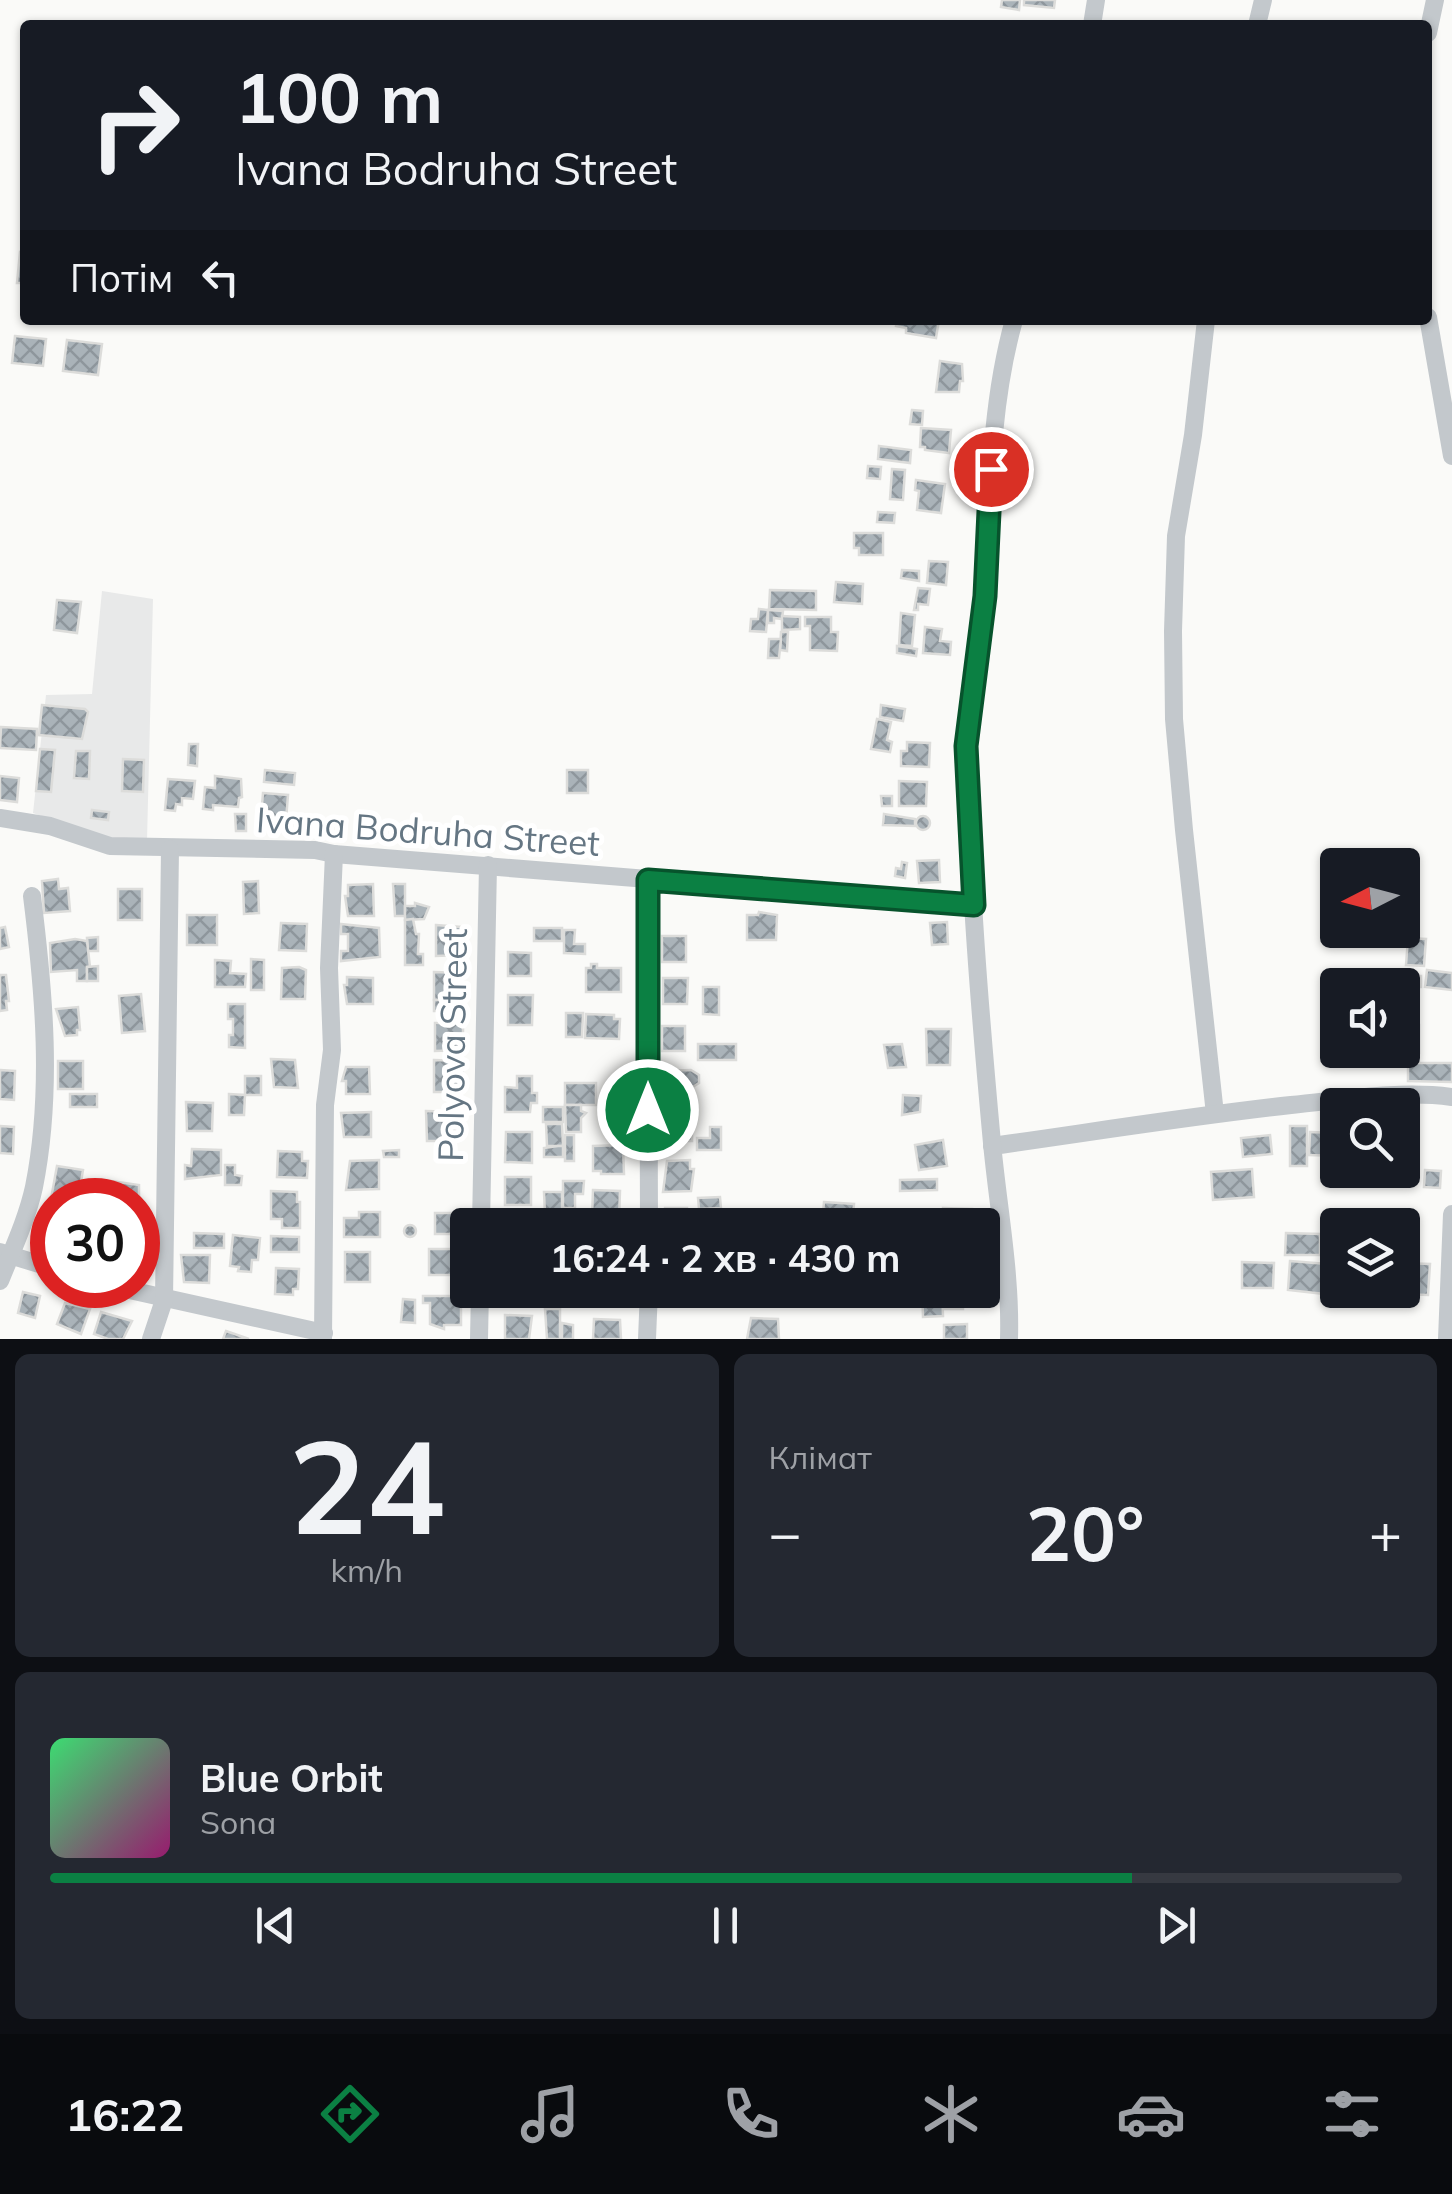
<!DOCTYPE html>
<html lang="uk">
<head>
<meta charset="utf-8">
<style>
	body { margin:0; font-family:Mulish,sans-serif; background:#242831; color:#f1f3f6; height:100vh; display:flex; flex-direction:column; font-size:38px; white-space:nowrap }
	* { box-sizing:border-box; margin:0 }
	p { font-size:32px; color:#9ea1a6 }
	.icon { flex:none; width:55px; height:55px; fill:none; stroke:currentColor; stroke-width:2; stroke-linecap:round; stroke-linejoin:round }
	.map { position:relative; height:1339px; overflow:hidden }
	.drawer { display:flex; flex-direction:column; gap:15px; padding:15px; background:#0d0f14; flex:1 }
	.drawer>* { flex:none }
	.top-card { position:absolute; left:20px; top:20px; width:1412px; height:305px; border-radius:10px; box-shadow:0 2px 8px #0004; background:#171b24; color:#f1f3f6; overflow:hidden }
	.needle { width:65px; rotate:264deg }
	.controls { position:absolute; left:1320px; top:848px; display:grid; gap:20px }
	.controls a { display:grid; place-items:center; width:100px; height:100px; border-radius:10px; background:#171b24; box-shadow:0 2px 8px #0004; font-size:50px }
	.speed { position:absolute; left:30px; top:1178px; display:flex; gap:20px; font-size:50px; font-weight:700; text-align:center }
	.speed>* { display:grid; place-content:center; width:130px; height:130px; border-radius:50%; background:#171b24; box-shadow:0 2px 8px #0004; line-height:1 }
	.speed .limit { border:15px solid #d22; background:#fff; color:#111 }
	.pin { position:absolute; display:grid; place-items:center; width:85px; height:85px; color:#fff; margin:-42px; border:5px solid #fff; border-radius:50%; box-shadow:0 2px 10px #0007 }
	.me { position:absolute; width:110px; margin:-55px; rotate:0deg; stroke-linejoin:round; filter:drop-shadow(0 0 8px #0008) }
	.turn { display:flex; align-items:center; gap:35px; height:210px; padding:0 50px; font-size:45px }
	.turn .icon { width:130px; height:130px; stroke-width:2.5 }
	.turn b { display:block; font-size:70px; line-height:85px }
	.then { display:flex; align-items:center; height:95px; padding:0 50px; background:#0003; gap:20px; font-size:38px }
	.big { font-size:75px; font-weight:700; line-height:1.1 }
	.drawer .tile { flex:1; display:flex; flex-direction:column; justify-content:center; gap:15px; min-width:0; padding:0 35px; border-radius:15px; background:#242831 }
	.drawer .dial { align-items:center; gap:0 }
	.dial b { font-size:130px; line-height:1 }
	.song { display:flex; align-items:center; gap:30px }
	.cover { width:120px; height:120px; border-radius:15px; background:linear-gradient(135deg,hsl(140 70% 55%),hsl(320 70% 35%)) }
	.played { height:10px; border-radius:5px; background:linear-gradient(90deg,#0b8043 80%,#363941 80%) }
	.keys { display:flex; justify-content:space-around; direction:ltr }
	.heat { display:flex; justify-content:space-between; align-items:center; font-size:55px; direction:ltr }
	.drawer .tiles { flex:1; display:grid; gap:15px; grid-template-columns:1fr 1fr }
	.tile:last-child { grid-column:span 2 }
	.trip { position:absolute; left:450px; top:1208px; width:550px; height:100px; border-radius:10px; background:#171b24; box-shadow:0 2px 8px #0004; font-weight:700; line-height:100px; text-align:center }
	.dock { display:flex; height:160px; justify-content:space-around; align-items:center; background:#090b0e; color:#9ea1a6 }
	.dock .icon { width:70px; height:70px }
	.dock .on { color:#0b8043 }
	.dock b { font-size:45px; color:#f1f3f6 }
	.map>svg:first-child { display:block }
	.built { fill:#e8e9e9 }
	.building { fill:url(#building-cross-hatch); stroke:#dcdcda; stroke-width:2.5 }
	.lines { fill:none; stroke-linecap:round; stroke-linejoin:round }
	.minor { stroke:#c3c8cc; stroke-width:18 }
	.route-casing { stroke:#07532c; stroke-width:25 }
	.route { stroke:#0b8043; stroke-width:18 }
	.labels { text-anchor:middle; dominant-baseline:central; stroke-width:10; stroke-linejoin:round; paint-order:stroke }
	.street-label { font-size:35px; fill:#657683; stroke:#fff }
</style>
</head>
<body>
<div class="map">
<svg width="1452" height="1339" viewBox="0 0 1452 1339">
	<defs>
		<pattern id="building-cross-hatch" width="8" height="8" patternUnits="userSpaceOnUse" patternTransform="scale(2.5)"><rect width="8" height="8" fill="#aab3b9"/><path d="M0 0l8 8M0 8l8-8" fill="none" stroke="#8e969c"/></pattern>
	</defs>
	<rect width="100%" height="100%" fill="#fafaf8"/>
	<path class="built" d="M102,591L153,599L147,841L104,838L33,813L46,695L92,694Z"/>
	<g class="building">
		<path d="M1002,0H1020L1019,10L1001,7Z"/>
		<path d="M1024,0H1055L1054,8L1024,5Z"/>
		<path d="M20,252L25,253V283H17Z"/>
		<path d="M897,320H939L936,338L906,333V328L896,326Z"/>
		<path d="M15,336L46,339L43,366L12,363Z"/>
		<path d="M67,340L102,344L98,375L63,371Z"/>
		<path d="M940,361L962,364L963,381H960L959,392H936Z"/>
		<path d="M912,410L923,411L922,425L910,424Z"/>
		<path d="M921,428L951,430L949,453L925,450V447H920Z"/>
		<path d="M879,446L911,450L910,463L878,459Z"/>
		<path d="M868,466L881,467L880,479L867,478Z"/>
		<path d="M892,469L905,470L903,500L890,499Z"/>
		<path d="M916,480L945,484L941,513L917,510L919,491L915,490Z"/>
		<path d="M878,512L895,513L894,523L877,522Z"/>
		<path d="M854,533H883V555H859V548H854Z"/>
		<path d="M929,561L948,562L946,585L927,583Z"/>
		<path d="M902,570L919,571V581L901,578Z"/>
		<path d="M836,582L863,584L862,604L834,602Z"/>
		<path d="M918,588L930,589L928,605L918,604V610H914Z"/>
		<path d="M770,590L816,591V610L769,609Z"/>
		<path d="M57,600L81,602L77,633L54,630Z"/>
		<path d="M759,609L768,610L766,632L750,631L751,619H758Z"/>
		<path d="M768,610L783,611L782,619L774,618V623H768Z"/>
		<path d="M901,613L915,615L912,646L899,645Z"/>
		<path d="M782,616L800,617V629L782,630Z"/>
		<path d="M805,617H831V632H838L837,651L810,650V626H805Z"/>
		<path d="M925,627L942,629L940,641L951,642L950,655L923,653Z"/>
		<path d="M781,632H788L787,651L780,650Z"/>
		<path d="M769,639H781L779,658H768Z"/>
		<path d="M897,646L917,649L916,656L897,653Z"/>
		<path d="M42,705L85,709L88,712L82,739L39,735Z"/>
		<path d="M881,705L905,709L903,721L880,717Z"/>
		<path d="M877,719L891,722L887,740L892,742L890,752L871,749Z"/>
		<path d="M1,727L37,729L36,750L0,748Z"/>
		<path d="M907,742L930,743L929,767L901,766V751H907Z"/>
		<path d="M189,744H198L197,766L188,765Z"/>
		<path d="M40,749L55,750L51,792L36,791Z"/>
		<path d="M76,751H90L89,779L74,778Z"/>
		<path d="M123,759L144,760L143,792L122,791Z"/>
		<path d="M265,770L295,773L294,785L264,782Z"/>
		<rect x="567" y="770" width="21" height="23"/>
		<path d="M0,776L19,778L17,802L0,800Z"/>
		<path d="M215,776L241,779L242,797L239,798L238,807L213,805V810L203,809L205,787L215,788Z"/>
		<path d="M168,779L195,781L193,799L182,798V805L176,804L175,811L165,810Z"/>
		<path d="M899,781L927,782L926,806H899Z"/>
		<path d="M263,793L288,795L286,820L261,817Z"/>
		<path d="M881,796H892V806H882Z"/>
		<path d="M92,810L109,812L108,820L91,818Z"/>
		<path d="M235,814H246V831H236Z"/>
		<path d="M884,814L915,819V826L883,825Z"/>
		<circle cx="923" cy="823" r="7"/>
		<path d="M939,860L940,882L919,883L917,861Z"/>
		<path d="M902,862L907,863L905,878L895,876L896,868L901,869Z"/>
		<path d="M58,879L59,889L68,888L70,911L44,913L42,881Z"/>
		<path d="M258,881L259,913L244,914L243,882Z"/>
		<path d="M373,884L374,916H348L345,896H348V885Z"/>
		<path d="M393,884H405V916H395Z"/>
		<rect x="118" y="889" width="24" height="31"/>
		<path d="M415,903L429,907L424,919L405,920V906H415Z"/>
		<path d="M759,912L777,915L776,940H747V915H758Z"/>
		<rect x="187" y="915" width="30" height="30"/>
		<path d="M413,919L416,934H419L418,954H423V965H405V920Z"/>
		<path d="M947,922L948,944L932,945L930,923Z"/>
		<path d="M281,923L307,924L306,951L279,950Z"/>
		<path d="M341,924L379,928L380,957L341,961V951H348V934H341Z"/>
		<path d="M436,925L461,927L464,945H461V955L436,956Z"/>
		<path d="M5,927L9,947L0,949V928Z"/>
		<rect x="534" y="928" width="28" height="13"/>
		<path d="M564,930H575L574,944H585V954L564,953Z"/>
		<rect x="662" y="936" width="24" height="26"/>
		<path d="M98,937V951H88L87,938Z"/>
		<path d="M1408,938L1426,939L1424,966L1406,965Z"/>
		<path d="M75,939L87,941L90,967H87V981H77V970L51,972L50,943Z"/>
		<path d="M508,952L531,953V976H508Z"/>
		<path d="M251,959L264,960V990H251Z"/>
		<path d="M215,960L231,961L230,973L246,974L245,987H215Z"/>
		<path d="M591,964H597V968H621V992H586V968H591Z"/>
		<path d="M98,966V981H87V967Z"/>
		<path d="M299,967L306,970L305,999H281L282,968Z"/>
		<path d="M1427,970L1452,973V990L1425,987Z"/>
		<path d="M434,972L462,973L461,1000H434Z"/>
		<path d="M0,975H6L9,1001H6L7,1010L0,1011Z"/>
		<rect x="1405" y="976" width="16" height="11"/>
		<path d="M347,977L373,978V1004H347L344,985H347Z"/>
		<path d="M663,978H688L687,1004H663Z"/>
		<path d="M703,987H719V1015L703,1014Z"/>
		<path d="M141,994L145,1031L122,1033L119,996Z"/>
		<path d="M508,995H533L532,1025H508Z"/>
		<rect x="434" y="1000" width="19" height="11"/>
		<path d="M228,1004H245V1048L229,1047V1035H233V1019H228Z"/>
		<path d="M78,1007L80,1030H77V1035L65,1036L56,1009Z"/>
		<path d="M566,1013H583L582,1037H566Z"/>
		<path d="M586,1014L614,1015V1019H620L619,1039L585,1038Z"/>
		<path d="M435,1023H463V1050L435,1051Z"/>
		<path d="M1402,1025H1419V1053L1401,1054Z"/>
		<rect x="662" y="1026" width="23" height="25"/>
		<path d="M926,1029H951L950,1065H927Z"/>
		<rect x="698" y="1044" width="38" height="16"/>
		<path d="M902,1044L906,1067L888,1068L884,1045Z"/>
		<path d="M271,1059L295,1060L298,1088L274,1087Z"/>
		<path d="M434,1060L463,1061L462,1092H434Z"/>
		<rect x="58" y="1061" width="25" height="28"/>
		<path d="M1408,1063H1452V1082L1408,1081Z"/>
		<path d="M346,1067H369L370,1094H346V1081H342Z"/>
		<path d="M0,1070L15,1071L14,1100L0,1099Z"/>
		<path d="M691,1070L699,1075V1083L691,1088V1100L663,1101V1071Z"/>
		<rect x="245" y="1076" width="16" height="19"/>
		<path d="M517,1076H532V1093H537V1103H531L530,1112H505V1087L517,1088Z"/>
		<rect x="565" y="1083" width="31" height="22"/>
		<rect x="70" y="1094" width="27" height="13"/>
		<path d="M229,1094L245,1095L244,1115H229Z"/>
		<path d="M903,1095L921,1096L920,1112L902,1115Z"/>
		<path d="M186,1102L213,1103L212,1131H187Z"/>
		<path d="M565,1105H581V1111L586,1113L581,1118V1132H566Z"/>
		<path d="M613,1105H632V1115L612,1114Z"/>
		<rect x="543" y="1107" width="20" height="15"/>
		<path d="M426,1111L457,1112V1130H450V1141H427Z"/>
		<path d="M371,1112V1137H344L341,1113Z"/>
		<rect x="664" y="1117" width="28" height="24"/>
		<path d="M546,1124H562L563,1146H547Z"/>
		<path d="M0,1126L14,1127L13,1154L0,1153Z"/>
		<rect x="1290" y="1126" width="17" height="40"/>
		<path d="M710,1127H721V1150H697V1138H710Z"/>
		<path d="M506,1132H532V1163L505,1162Z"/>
		<path d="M1310,1132L1338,1133V1156L1309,1155Z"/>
		<rect x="565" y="1135" width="9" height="26"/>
		<path d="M1270,1135L1272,1154L1243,1157L1241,1138Z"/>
		<path d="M943,1140L947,1166L919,1170L915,1145Z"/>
		<path d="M623,1145L624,1174H601V1171H593V1146Z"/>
		<path d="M558,1146H563V1157H544V1148Z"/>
		<path d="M192,1149L221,1150V1175L185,1179V1165L191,1166Z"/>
		<path d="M399,1150V1157H384L383,1151Z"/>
		<path d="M278,1151L302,1152V1161H308L307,1178L277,1177Z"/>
		<path d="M379,1160V1189L346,1190L350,1161Z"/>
		<path d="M690,1160V1169H694L691,1191L663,1192L667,1161Z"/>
		<path d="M225,1165H235V1175L242,1176L241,1185H225Z"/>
		<path d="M57,1166L83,1170L78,1200L51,1199Z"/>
		<path d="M1252,1169L1254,1197L1213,1200L1211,1172Z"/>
		<path d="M1425,1170L1441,1171L1440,1188L1424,1187Z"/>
		<rect x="505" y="1177" width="26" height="28"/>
		<path d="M937,1179V1190L900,1191V1180Z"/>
		<path d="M111,1181L139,1185V1210L138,1200H111Z"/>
		<path d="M563,1181H584L583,1194H575V1208H563Z"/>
		<path d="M593,1190L620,1191L619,1219L592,1218Z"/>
		<path d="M271,1191L297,1192V1202H300V1228H282V1219H271Z"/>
		<path d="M544,1192H562V1215H545Z"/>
		<path d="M720,1197L721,1208L699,1209L698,1198Z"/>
		<path d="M824,1202L854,1204L852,1225L822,1224Z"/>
		<path d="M665,1208H687V1224L691,1225H663Z"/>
		<path d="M943,1208L972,1209L971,1220L943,1217Z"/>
		<path d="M48,1211L52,1212V1244L36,1237Z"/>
		<path d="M712,1211H720L721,1225H713Z"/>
		<path d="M359,1212H380V1237H344V1218H359Z"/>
		<path d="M435,1213H455V1221L461,1222V1234H435Z"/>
		<rect x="504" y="1221" width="27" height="4"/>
		<circle cx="410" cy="1231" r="6"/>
		<path d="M194,1233L224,1234V1248H194Z"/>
		<path d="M1286,1233L1320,1234V1255H1285Z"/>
		<path d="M233,1235L260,1238L258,1260H252L251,1272L238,1271L239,1267L230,1266Z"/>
		<path d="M271,1236L299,1237V1252H271Z"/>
		<path d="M429,1249H462L461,1275H429Z"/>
		<rect x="345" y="1252" width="25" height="30"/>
		<path d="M181,1255H210L209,1283L184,1282Z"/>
		<path d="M1290,1261L1327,1264L1325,1294L1288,1290Z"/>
		<path d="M1242,1262L1274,1263L1273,1288H1242Z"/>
		<path d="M1402,1263L1430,1264L1428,1295L1399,1294L1402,1290Z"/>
		<path d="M276,1268L299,1269L298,1289H293V1295L275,1294Z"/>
		<rect x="505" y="1290" width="29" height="7"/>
		<path d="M595,1290H624L623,1302L594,1300Z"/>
		<path d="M922,1290H942L943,1316L923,1317Z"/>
		<path d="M963,1291V1309H945L944,1295Z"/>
		<path d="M23,1292L40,1296L35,1318L18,1313Z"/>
		<path d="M423,1296H461V1325H444V1329L430,1324V1303H423Z"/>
		<path d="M403,1299L415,1300V1323L401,1322Z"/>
		<path d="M65,1303L90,1309L81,1334L57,1324Z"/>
		<path d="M545,1309H560V1339H547Z"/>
		<path d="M101,1312L132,1321L123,1339H108L94,1334Z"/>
		<path d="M505,1315L532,1316L529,1339H505Z"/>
		<path d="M751,1318L778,1319L779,1339H747Z"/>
		<path d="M594,1319L620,1320L621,1339H593Z"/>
		<path d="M562,1323L573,1325V1339H562Z"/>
		<path d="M967,1324V1339H944V1325Z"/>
		<path d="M226,1331L249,1339H223Z"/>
	</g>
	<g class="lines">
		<g class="minor">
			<path d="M1092,25L1096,0"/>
			<path d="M1257,25L1263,0"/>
			<path d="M1428,33L1435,0"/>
			<path d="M1428,317L1452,456"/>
			<path d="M1206,320L1193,435L1176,536L1173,631L1174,719L1184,830L1215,1114"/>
			<path d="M0,818L50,826L110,846L315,850L334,854L974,905"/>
			<path d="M648,880L649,1225"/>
			<path d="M992,1146C1092,1132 1191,1116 1291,1105C1344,1100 1398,1090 1452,1097"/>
			<path d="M481,1225L488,865"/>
			<path d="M0,1252L52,1268"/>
			<path d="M0,1281C12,1251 27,1219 34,1187C53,1091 44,992 32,896"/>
			<path d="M107,1285L324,1333"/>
			<path d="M151,1339L164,1300L170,849"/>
			<path d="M323,1339L325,1105L332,1050L329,968L334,854"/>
			<path d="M479,1339L480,1290"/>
			<path d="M647,1339L649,1290"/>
			<path d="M1009,1339C1011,1273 998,1208 992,1143C980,1012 969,880 967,749C966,694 983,639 986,583C990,496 990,405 1014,320"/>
			<path d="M1447,1339L1452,1214"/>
		</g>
	</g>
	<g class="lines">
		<defs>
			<path id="route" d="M648,1110V880L974,905L966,746L985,596L991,469"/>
		</defs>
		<use href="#route" class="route-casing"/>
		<use href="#route" class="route"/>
	</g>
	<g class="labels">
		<g class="street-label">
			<text transform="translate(428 831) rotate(4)">Ivana Bodruha Street</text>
			<text transform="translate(452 1045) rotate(-89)">Polyova Street</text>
		</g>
	</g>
</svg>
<div class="controls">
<a><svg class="needle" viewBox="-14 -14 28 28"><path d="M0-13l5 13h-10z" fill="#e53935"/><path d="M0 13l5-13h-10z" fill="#9ea1a6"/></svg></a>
<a><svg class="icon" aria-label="sound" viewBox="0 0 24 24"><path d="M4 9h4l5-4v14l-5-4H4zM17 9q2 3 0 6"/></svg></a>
<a><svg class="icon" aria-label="search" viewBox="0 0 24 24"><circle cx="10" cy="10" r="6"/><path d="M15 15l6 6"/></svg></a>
<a><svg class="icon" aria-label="layers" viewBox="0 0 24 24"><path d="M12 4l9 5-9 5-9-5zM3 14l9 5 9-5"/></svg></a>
</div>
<div class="speed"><div class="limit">30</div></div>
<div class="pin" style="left:991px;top:469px;background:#d93025"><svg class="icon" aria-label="arrive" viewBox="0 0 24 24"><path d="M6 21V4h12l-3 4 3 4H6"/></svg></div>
<svg class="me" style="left:648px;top:1110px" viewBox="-20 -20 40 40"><circle r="17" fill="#0b8043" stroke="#fff" stroke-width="3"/><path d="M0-11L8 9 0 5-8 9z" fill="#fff"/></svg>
<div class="trip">16:24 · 2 хв · 430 m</div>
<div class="top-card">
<div class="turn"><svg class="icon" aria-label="right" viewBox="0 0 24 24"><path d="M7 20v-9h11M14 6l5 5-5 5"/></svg><div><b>100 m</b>Ivana Bodruha Street</div></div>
<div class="then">Потім<svg class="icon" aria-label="left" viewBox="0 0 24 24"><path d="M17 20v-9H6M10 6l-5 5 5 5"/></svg></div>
</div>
</div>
<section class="drawer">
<div class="tiles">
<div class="tile dial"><b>24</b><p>km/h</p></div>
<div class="tile"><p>Клімат</p>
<div class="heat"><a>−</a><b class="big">20°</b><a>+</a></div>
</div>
<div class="tile">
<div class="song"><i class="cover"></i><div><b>Blue Orbit</b><p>Sona</p></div></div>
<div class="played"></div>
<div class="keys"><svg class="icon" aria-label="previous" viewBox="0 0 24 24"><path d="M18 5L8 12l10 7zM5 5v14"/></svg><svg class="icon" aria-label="pause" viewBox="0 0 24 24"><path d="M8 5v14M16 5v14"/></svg><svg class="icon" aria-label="next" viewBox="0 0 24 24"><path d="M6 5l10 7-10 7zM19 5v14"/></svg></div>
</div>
</div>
</section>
<nav class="dock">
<b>16:22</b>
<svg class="icon on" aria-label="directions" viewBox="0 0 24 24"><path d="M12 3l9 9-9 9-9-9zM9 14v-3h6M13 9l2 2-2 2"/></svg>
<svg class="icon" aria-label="music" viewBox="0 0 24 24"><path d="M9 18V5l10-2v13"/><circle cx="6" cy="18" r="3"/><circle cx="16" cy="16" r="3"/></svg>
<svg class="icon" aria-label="phone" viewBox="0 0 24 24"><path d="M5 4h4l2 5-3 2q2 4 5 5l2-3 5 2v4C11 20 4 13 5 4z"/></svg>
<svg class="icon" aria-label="climate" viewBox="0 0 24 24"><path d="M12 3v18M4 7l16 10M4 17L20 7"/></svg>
<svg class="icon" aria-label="car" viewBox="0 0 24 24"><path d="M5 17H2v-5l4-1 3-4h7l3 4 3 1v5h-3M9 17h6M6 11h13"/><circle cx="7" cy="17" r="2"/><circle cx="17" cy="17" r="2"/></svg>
<svg class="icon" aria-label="filters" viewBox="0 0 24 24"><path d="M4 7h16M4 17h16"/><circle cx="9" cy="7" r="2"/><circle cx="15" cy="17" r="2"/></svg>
</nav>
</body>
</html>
